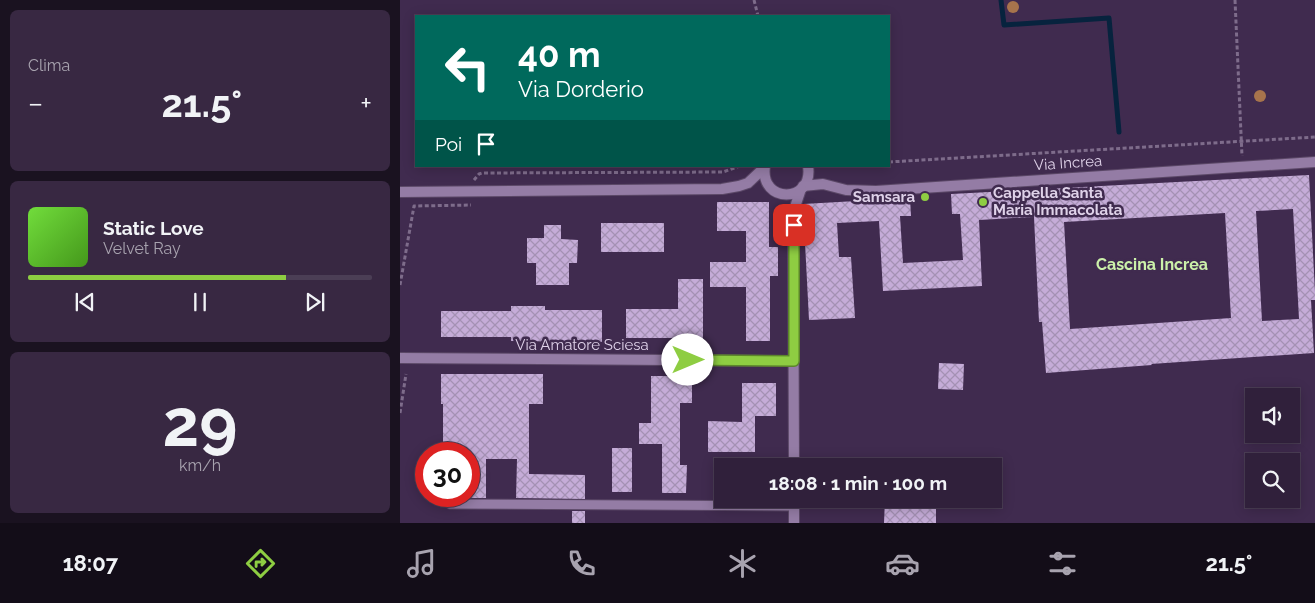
<!DOCTYPE html>
<html lang="it">
<head>
<meta charset="utf-8">
<style>
	body { margin:0; font-family:Raleway,sans-serif; background:#382842; color:#f1f3f6; height:100vh; display:flex; flex-direction:column; font-size:19px; white-space:nowrap }
	* { box-sizing:border-box; margin:0 }
	p { font-size:16px; color:#a8a3af }
	.icon { flex:none; width:28px; height:28px; fill:none; stroke:currentColor; stroke-width:2; stroke-linecap:round; stroke-linejoin:round }
	.map { position:relative; flex:1; overflow:hidden }
	.panel { display:flex; flex-direction:column; gap:10px; padding:10px; background:#1a1220; width:400px }
	.panel>* { flex:none }
	.banner { position:absolute; left:15px; top:15px; width:475px; height:152px; border-radius:0px; box-shadow:0 2px 12px #0003,0 0 0 1px #4b3e55; background:#00695c; color:#fff; overflow:hidden }
	.tools { position:absolute; left:845px; top:388px; display:grid; gap:10px }
	.tools a { display:grid; place-items:center; width:55px; height:55px; border-radius:0px; background:#30203b; box-shadow:0 2px 12px #0003,0 0 0 1px #4b3e55; font-size:25px }
	.speed { position:absolute; left:15px; top:442px; display:flex; gap:10px; font-size:25px; font-weight:700; text-align:center }
	.speed>* { display:grid; place-content:center; width:65px; height:65px; border-radius:50%; background:#30203b; box-shadow:0 2px 12px #0003,0 0 0 1px #4b3e55; line-height:1 }
	.speed .limit { border:8px solid #d22; background:#fff; color:#111 }
	.pin { position:absolute; display:grid; place-items:center; width:42px; height:42px; color:#fff; margin:-21px; border-radius:10px; box-shadow:0 2px 8px #0006 }
	.me { position:absolute; width:55px; margin:-28px; rotate:90deg; stroke-linejoin:round; filter:drop-shadow(0 0 4px #0008) }
	.turn { display:flex; align-items:center; gap:18px; height:105px; padding:0 20px; font-size:22px }
	.turn .icon { width:65px; height:65px; stroke-width:2.5 }
	.turn b { display:block; font-size:35px; line-height:42px }
	.then { display:flex; align-items:center; height:48px; padding:0 20px; background:#0003; gap:10px; font-size:19px }
	.big { font-size:38px; font-weight:700; line-height:1.1 }
	.panel .widget { flex:1; display:flex; flex-direction:column; justify-content:center; gap:8px; min-width:0; padding:0 18px; border-radius:8px; background:#382842 }
	.panel .dial { align-items:center; gap:0 }
	.dial b { font-size:65px; line-height:1 }
	.song { display:flex; align-items:center; gap:15px }
	.cover { width:60px; height:60px; border-radius:8px; background:linear-gradient(135deg,hsl(100 70% 55%),hsl(100 70% 35%)) }
	.played { height:5px; border-radius:2px; background:linear-gradient(90deg,#8ecd42 75%,#4b3e55 75%) }
	.keys { display:flex; justify-content:space-around; direction:ltr }
	.heat { display:flex; justify-content:space-between; align-items:center; font-size:28px; direction:ltr }
	.trip { position:absolute; left:314px; top:458px; width:288px; height:50px; border-radius:0px; background:#30203b; box-shadow:0 2px 12px #0003,0 0 0 1px #4b3e55; font-weight:700; line-height:50px; text-align:center }
	.menu { display:flex; height:80px; justify-content:space-around; align-items:center; background:#130d18; color:#a8a3af }
	.menu .icon { width:35px; height:35px }
	.menu .current { color:#8ecd42 }
	.menu b { font-size:22px; color:#f1f3f6 }
	main { display:flex; flex:1; min-height:0 }
	.map>svg:first-child { display:block }
	.lines { fill:none; stroke-linecap:round; stroke-linejoin:round }
	.stream { stroke:#07233e; stroke-width:5 }
	.building { fill:url(#building-cross-hatch); fill-rule:evenodd }
	.service-casing { stroke:#5b4867; stroke-width:11 }
	.minor-casing { stroke:#5b4867; stroke-width:12 }
	.path { stroke:#7e6c8b; stroke-width:3; stroke-dasharray:4 2.5; stroke-linecap:butt }
	.service { stroke:#947ca5; stroke-width:9 }
	.minor { stroke:#947ca5; stroke-width:10 }
	.tree { fill:#a7744c }
	.route-casing { stroke:#5c852b; stroke-width:12 }
	.route { stroke:#8ecd42; stroke-width:9 }
	.poi-dot { fill:#8ecd42; stroke:#402b4f; stroke-width:2 }
	.labels { text-anchor:middle; dominant-baseline:central; stroke-width:5; stroke-linejoin:round; paint-order:stroke }
	.street-label { font-size:15px; fill:#dfd2e9; stroke:#402b4f }
	.poi-label { font-size:15px; font-weight:bold; fill:#dfd2e9; stroke:#402b4f; text-anchor:start }
	.neighbourhood-label { font-size:16px; font-weight:bold; fill:#ccf1aa; stroke:#402b4f }
</style>
</head>
<body>
<main>
<section class="panel">
<div class="widget"><p>Clima</p>
<div class="heat"><a>−</a><b class="big">21.5°</b><a>+</a></div>
</div>
<div class="widget">
<div class="song"><i class="cover"></i><div><b>Static Love</b><p>Velvet Ray</p></div></div>
<div class="played"></div>
<div class="keys"><svg class="icon" aria-label="previous" viewBox="0 0 24 24"><path d="M18 5L8 12l10 7zM5 5v14"/></svg><svg class="icon" aria-label="pause" viewBox="0 0 24 24"><path d="M8 5v14M16 5v14"/></svg><svg class="icon" aria-label="next" viewBox="0 0 24 24"><path d="M6 5l10 7-10 7zM19 5v14"/></svg></div>
</div>
<div class="widget dial"><b>29</b><p>km/h</p></div>
</section>
<div class="map">
<svg width="915" height="523" viewBox="0 0 915 523">
	<defs>
		<pattern id="building-cross-hatch" width="8" height="8" patternUnits="userSpaceOnUse" patternTransform="scale(1.25)"><rect width="8" height="8" fill="#c5acd8"/><path d="M0 0l8 8M0 8l8-8" fill="none" stroke="#a491b4"/></pattern>
	</defs>
	<rect width="100%" height="100%" fill="#402b4f"/>
	<g class="lines">
		<path class="stream" d="M601,0L604,25L709,18L719,132"/>
	</g>
	<g class="building">
		<path d="M909,175L915,292V300H911L914,353L751,364L752,365L646,373L642,322H639L634,217L579,220L582,286L483,291L479,221L437,223L439,257H451L455,318L409,320L403,204L510,198L511,216H500L503,263L563,260L560,214H552L551,194ZM893,209L899,319L862,321L856,211ZM825,213L831,318L670,329L664,222Z"/>
		<path d="M317,202H369V247H378V276H370V341H346V287H310V262H346V231H317Z"/>
		<rect x="201" y="223" width="63" height="29"/>
		<path d="M144,225H161V239L178,240L177,263H169V285H136V263H127V238H144Z"/>
		<path d="M278,279H303V342H278V338H226V309H278Z"/>
		<path d="M111,306H145V310H202V342L111,341V337H41V311H111Z"/>
		<path d="M539,363L564,364L563,390L538,389Z"/>
		<path d="M41,374H143V404H129V474L185,475V499L116,498L117,459H86V498H69V454H43V404H41Z"/>
		<path d="M251,376H292V403H280V465H287L286,493H262V444H239V423H251Z"/>
		<path d="M342,383H376V416H355V452H308V421L342,422Z"/>
		<rect x="212" y="448" width="20" height="44"/>
		<path d="M485,499H536V523H484Z"/>
		<rect x="172" y="511" width="13" height="12"/>
	</g>
	<g class="lines">
		<defs>
			<path id="service" d="M50,504L394,506"/>
			<g id="minor">
				<path d="M365,166C359,204 414,204 408,166"/>
				<path d="M403,186L423,184L446,190L476,191L915,162"/>
				<path d="M0,192L322,189L339,186L348,183L364,168"/>
				<path d="M0,358L394,361"/>
				<path d="M394,466L393,213L401,189"/>
				<path d="M394,499V523"/>
			</g>
		</defs>
		<use href="#service" class="service-casing"/>
		<use href="#minor" class="minor-casing"/>
		<g class="path">
			<path d="M354,0L358,16"/>
			<path d="M835,0L842,156"/>
			<path d="M489,162L915,137"/>
			<path d="M74,180L79,174L82,173L323,172L340,166"/>
			<path d="M0,285L14,206L71,205"/>
			<path d="M0,413L6,374"/>
		</g>
		<use href="#service" class="service"/>
		<use href="#minor" class="minor"/>
	</g>
	<g class="tree">
		<circle cx="613" cy="7" r="6"/>
		<circle cx="860" cy="96" r="6"/>
	</g>
	<g class="lines">
		<defs>
			<path id="route" d="M288,360L394,361V225"/>
		</defs>
		<use href="#route" class="route-casing"/>
		<use href="#route" class="route"/>
	</g>
	<g class="poi-dot">
		<circle cx="525" cy="197" r="5"/>
		<circle cx="583" cy="202" r="5"/>
	</g>
	<g class="labels">
		<g class="street-label">
			<text transform="translate(668 163) rotate(-4)">Via Increa</text>
			<text x="182" y="345">Via Amatore Sciesa</text>
		</g>
		<g class="poi-label">
			<text x="593" y="193">Cappella Santa<tspan x="593" dy="17">Maria Immacolata</tspan></text>
			<text x="515" y="197" text-anchor="end">Samsara</text>
		</g>
		<g class="neighbourhood-label">
			<text x="752" y="264">Cascina Increa</text>
		</g>
	</g>
</svg>
<div class="tools">
<a><svg class="icon" aria-label="sound" viewBox="0 0 24 24"><path d="M4 9h4l5-4v14l-5-4H4zM17 9q2 3 0 6"/></svg></a>
<a><svg class="icon" aria-label="search" viewBox="0 0 24 24"><circle cx="10" cy="10" r="6"/><path d="M15 15l6 6"/></svg></a>
</div>
<div class="speed"><div class="limit">30</div></div>
<div class="pin" style="left:394px;top:225px;background:#d93025"><svg class="icon" aria-label="arrive" viewBox="0 0 24 24"><path d="M6 21V4h12l-3 4 3 4H6"/></svg></div>
<svg class="me" style="left:288px;top:360px" viewBox="-20 -20 40 40"><circle r="19" fill="#fff"/><path d="M0-13L10 11 0 6-10 11z" fill="#8ecd42"/></svg>
<div class="trip">18:08 · 1 min · 100 m</div>
<div class="banner">
<div class="turn"><svg class="icon" aria-label="left" viewBox="0 0 24 24"><path d="M17 20v-9H6M10 6l-5 5 5 5"/></svg><div><b>40 m</b>Via Dorderio</div></div>
<div class="then">Poi<svg class="icon" aria-label="arrive" viewBox="0 0 24 24"><path d="M6 21V4h12l-3 4 3 4H6"/></svg></div>
</div>
</div>
</main>
<nav class="menu">
<b>18:07</b>
<svg class="icon current" aria-label="directions" viewBox="0 0 24 24"><path d="M12 3l9 9-9 9-9-9zM9 14v-3h6M13 9l2 2-2 2"/></svg>
<svg class="icon" aria-label="music" viewBox="0 0 24 24"><path d="M9 18V5l10-2v13"/><circle cx="6" cy="18" r="3"/><circle cx="16" cy="16" r="3"/></svg>
<svg class="icon" aria-label="phone" viewBox="0 0 24 24"><path d="M5 4h4l2 5-3 2q2 4 5 5l2-3 5 2v4C11 20 4 13 5 4z"/></svg>
<svg class="icon" aria-label="climate" viewBox="0 0 24 24"><path d="M12 3v18M4 7l16 10M4 17L20 7"/></svg>
<svg class="icon" aria-label="car" viewBox="0 0 24 24"><path d="M5 17H2v-5l4-1 3-4h7l3 4 3 1v5h-3M9 17h6M6 11h13"/><circle cx="7" cy="17" r="2"/><circle cx="17" cy="17" r="2"/></svg>
<svg class="icon" aria-label="filters" viewBox="0 0 24 24"><path d="M4 7h16M4 17h16"/><circle cx="9" cy="7" r="2"/><circle cx="15" cy="17" r="2"/></svg>
<b>21.5°</b>
</nav>
</body>
</html>
